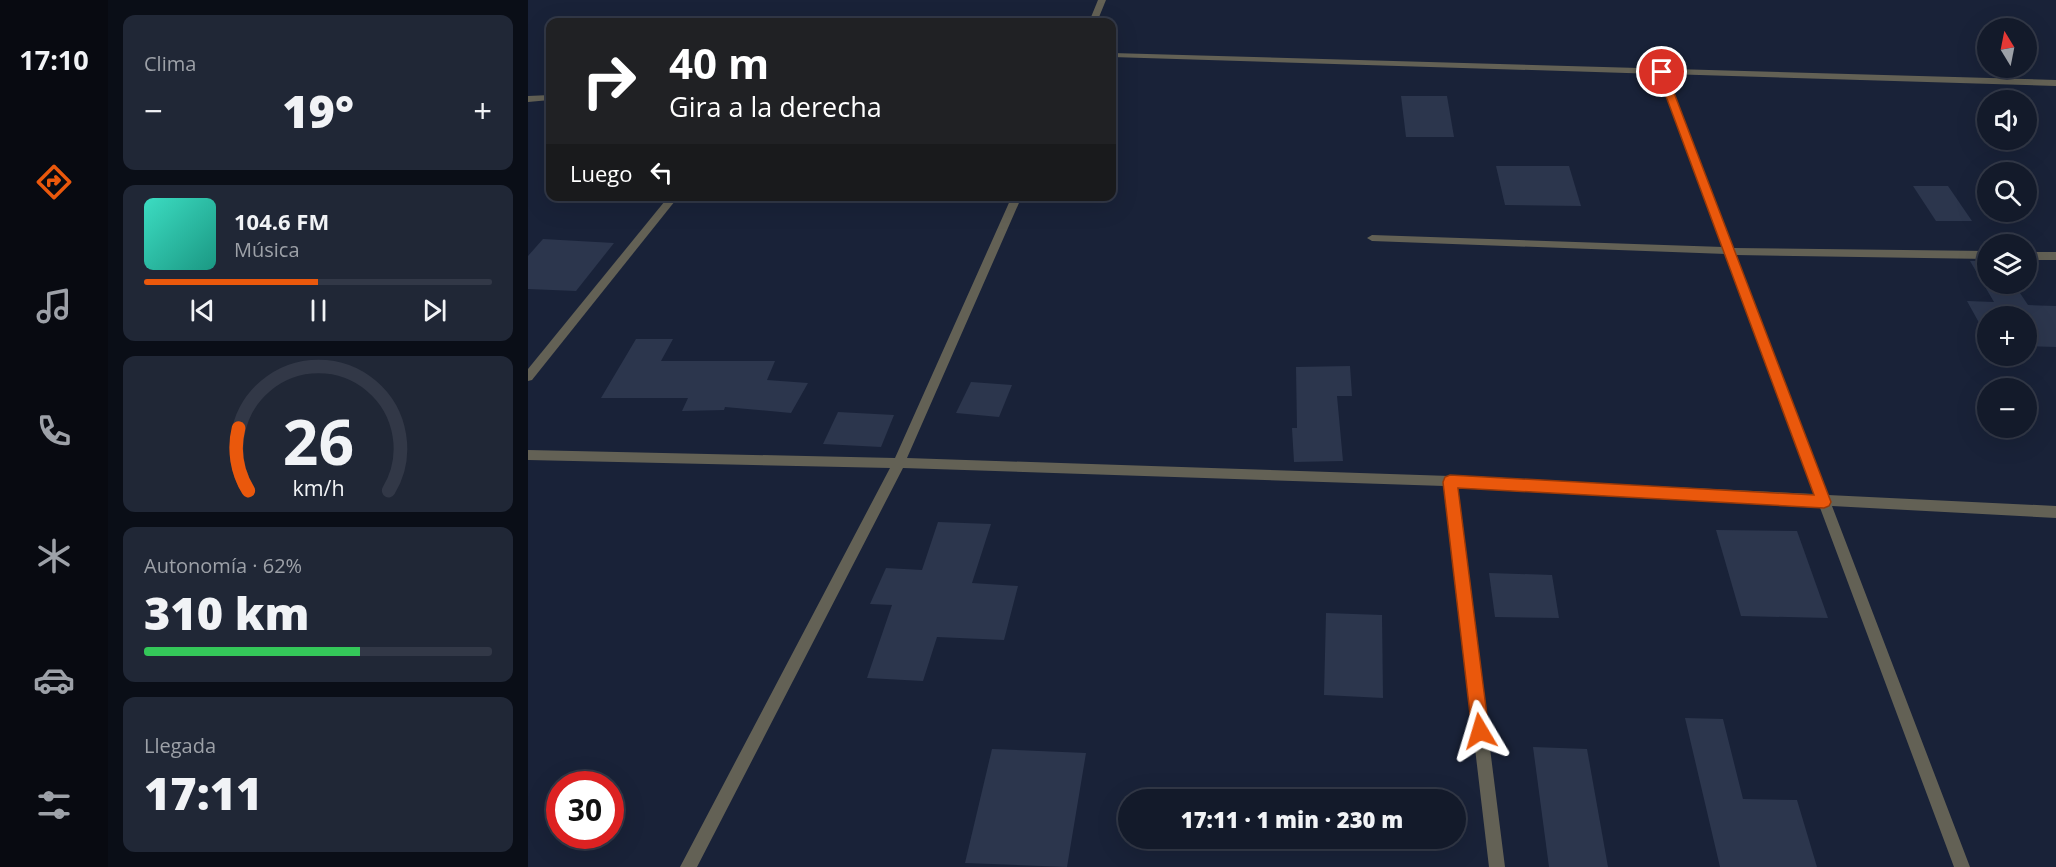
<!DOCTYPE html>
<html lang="es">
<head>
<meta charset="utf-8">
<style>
	body { margin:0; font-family:"Open Sans",sans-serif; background:#202736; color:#f1f3f6; height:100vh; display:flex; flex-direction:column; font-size:22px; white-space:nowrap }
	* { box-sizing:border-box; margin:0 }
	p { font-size:20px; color:#9da1a8 }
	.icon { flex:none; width:33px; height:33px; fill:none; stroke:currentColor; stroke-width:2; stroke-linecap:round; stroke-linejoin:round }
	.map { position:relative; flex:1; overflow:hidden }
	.drawer { display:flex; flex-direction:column; gap:15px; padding:15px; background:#0a0e17; width:420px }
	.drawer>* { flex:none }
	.guide { position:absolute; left:18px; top:18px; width:570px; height:183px; border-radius:12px; box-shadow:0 6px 24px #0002,0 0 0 2px #323847; background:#202124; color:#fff; overflow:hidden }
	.needle { width:39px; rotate:350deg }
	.buttons { position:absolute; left:1449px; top:18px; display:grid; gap:12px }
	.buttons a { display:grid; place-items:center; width:60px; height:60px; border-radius:50%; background:#131a2a; box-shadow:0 6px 24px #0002,0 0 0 2px #323847; font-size:30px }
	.speed { position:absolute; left:18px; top:771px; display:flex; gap:12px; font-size:30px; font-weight:700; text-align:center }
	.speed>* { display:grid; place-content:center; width:78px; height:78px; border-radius:50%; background:#131a2a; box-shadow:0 6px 24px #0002,0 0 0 2px #323847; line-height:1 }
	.speed .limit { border:9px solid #d22; background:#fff; color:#111 }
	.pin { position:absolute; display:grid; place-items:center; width:51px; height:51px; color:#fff; margin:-26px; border:3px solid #fff; border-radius:50%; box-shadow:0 2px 6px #0007 }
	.me { position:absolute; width:66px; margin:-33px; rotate:353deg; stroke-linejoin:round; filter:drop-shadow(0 0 4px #0008) }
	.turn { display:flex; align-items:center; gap:21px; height:126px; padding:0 24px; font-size:27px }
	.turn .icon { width:78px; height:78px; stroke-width:2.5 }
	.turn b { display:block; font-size:42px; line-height:51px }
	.then { display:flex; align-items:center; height:57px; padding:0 24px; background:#0003; gap:12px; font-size:22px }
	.big { font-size:45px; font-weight:800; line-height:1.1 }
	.drawer .widget { flex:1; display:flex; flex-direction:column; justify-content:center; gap:9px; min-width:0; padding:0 21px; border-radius:12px; background:#202736 }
	.drawer .dial { align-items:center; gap:0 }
	.dial svg { height:156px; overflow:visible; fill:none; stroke:#323847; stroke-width:7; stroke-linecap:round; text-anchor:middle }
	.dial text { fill:#f1f3f6; stroke:none }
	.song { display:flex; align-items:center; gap:18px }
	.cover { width:72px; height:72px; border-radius:9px; background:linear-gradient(135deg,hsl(170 70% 55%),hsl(170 70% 35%)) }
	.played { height:6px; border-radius:3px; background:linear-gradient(90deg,#ea580c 50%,#323847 50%) }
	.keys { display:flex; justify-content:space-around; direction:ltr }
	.heat { display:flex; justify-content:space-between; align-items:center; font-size:33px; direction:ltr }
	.charge { height:9px; border-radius:4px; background:linear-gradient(90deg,#34c759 62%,#323847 0) }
	.trip { position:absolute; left:590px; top:789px; width:348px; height:60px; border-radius:30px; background:#131a2a; box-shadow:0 6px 24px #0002,0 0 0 2px #323847; font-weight:800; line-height:60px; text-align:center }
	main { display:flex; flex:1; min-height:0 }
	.menu { display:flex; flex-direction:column; width:108px; justify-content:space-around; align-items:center; background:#080a11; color:#9da1a8 }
	.menu .icon { width:42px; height:42px }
	.menu .current { color:#ea580c }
	.menu b { font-size:27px; color:#f1f3f6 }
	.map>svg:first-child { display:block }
	.building { fill:#2c364d }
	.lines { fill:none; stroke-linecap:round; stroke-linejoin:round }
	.street { fill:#636155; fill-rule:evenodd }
	.route { fill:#ea580c; stroke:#983908; stroke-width:1.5 }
</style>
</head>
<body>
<main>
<nav class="menu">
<b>17:10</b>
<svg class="icon current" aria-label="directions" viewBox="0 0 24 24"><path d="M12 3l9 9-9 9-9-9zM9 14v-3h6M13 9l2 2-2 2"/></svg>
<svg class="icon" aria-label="music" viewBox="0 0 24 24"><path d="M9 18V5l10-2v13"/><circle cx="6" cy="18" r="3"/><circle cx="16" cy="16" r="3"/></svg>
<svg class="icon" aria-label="phone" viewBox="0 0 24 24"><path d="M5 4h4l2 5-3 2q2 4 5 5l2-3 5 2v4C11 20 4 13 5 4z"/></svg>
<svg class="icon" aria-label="climate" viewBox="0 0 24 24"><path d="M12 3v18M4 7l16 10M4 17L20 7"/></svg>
<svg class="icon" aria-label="car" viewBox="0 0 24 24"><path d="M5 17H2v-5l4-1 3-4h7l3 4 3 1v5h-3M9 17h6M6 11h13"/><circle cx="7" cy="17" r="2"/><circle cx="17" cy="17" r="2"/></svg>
<svg class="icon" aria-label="filters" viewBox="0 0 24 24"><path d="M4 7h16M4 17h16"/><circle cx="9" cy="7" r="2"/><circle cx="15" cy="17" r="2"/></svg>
</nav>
<section class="drawer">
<div class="widget"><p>Clima</p>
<div class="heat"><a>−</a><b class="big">19°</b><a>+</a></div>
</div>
<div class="widget">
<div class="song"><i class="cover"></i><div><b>104.6 FM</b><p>Música</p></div></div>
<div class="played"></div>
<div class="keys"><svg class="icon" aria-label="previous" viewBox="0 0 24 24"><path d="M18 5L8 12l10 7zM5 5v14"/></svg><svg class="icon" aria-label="pause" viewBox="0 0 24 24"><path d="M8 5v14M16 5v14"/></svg><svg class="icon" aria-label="next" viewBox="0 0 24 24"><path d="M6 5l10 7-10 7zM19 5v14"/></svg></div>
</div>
<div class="widget dial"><svg viewBox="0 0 100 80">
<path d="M14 69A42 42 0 1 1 86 69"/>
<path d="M14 69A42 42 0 0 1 9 37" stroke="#ea580c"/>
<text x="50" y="56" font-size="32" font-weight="700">26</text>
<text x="50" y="72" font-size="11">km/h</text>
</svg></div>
<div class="widget"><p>Autonomía · 62%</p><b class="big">310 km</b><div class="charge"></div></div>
<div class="widget"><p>Llegada</p><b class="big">17:11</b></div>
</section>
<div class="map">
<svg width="1528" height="867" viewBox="0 0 1528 867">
	<rect width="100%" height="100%" fill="#192238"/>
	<g class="building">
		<path d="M873,96H919L926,137H878Z"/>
		<path d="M968,166H1041L1053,206L977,205Z"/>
		<path d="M1385,186H1420L1444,221H1408Z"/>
		<path d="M15,239L86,243L48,291L0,289V256Z"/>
		<path d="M1442,261H1460V284H1486L1500,305L1528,306V347L1498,346V316H1460V339L1439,301L1466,302Z"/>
		<path d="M108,339H145L133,361H247L239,380L280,383L263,413L197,407L196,410L154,411L160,398H73Z"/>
		<path d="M822,366L824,396H809L815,461L766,462L764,428H769L768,367Z"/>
		<path d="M443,382L484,385L471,417L428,413Z"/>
		<path d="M310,412L366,415L353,447L295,444Z"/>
		<path d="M410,522L463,524L444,583L490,586L476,640L409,637L395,681L339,678L364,605L342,604L358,568L394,570Z"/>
		<path d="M1188,530L1269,531L1300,618L1213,616Z"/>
		<path d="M961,573L1024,575L1031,618L967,617Z"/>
		<path d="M798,613L854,615L855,698L796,695Z"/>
		<path d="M1157,718L1195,719L1215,799L1269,800L1289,867H1192Z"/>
		<path d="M1005,747L1059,749L1080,867H1021Z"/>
		<path d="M464,749L558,753L539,867L437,863Z"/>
	</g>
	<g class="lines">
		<g class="street">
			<path d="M570,0H578L569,22H561Z"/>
			<path d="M584,53L1528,80V86L1139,74L1205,248L1460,251V259L1208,255L1300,495L1528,506V518L1304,506L1442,867H1426L1291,505L929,487L977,867H961L916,486L375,468L169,867H152L362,468L0,460V450L367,458L484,196H494L379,458L922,476L1287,494L1198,254L844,241L839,238L844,235L1195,247L1130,74L584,57Z"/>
			<path d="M22,95V100L0,102V96Z"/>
			<path d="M141,196H151L4,380L0,381V369Z"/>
			<rect x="1498" y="252" width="30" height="8"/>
		</g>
	</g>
	<path class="route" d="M1130,70L1138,72L1303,502L1301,506L1296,508L930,488L961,731L958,737L952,739L946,737L944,731L915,482L917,477L922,475L1286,495L1129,72Z"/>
</svg>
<div class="buttons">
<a><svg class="needle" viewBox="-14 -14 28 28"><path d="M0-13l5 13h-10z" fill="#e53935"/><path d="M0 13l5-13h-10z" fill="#9da1a8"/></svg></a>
<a><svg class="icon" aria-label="sound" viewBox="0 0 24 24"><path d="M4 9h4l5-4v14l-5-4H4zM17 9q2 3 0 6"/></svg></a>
<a><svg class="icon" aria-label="search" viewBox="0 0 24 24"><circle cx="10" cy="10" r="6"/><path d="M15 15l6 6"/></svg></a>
<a><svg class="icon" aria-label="layers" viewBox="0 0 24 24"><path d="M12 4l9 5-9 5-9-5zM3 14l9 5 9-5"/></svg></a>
<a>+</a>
<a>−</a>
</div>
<div class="speed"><div class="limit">30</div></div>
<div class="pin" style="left:1134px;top:72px;background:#d93025"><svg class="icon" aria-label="arrive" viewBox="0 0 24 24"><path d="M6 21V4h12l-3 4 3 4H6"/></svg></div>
<svg class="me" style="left:952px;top:731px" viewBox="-20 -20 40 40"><path d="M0-17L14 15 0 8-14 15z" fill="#ea580c" stroke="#fff" stroke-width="4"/></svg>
<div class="trip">17:11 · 1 min · 230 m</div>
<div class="guide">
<div class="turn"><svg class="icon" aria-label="right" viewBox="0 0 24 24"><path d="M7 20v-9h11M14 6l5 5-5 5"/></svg><div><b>40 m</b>Gira a la derecha</div></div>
<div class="then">Luego<svg class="icon" aria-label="left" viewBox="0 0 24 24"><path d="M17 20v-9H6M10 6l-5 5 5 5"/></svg></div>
</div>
</div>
</main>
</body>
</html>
